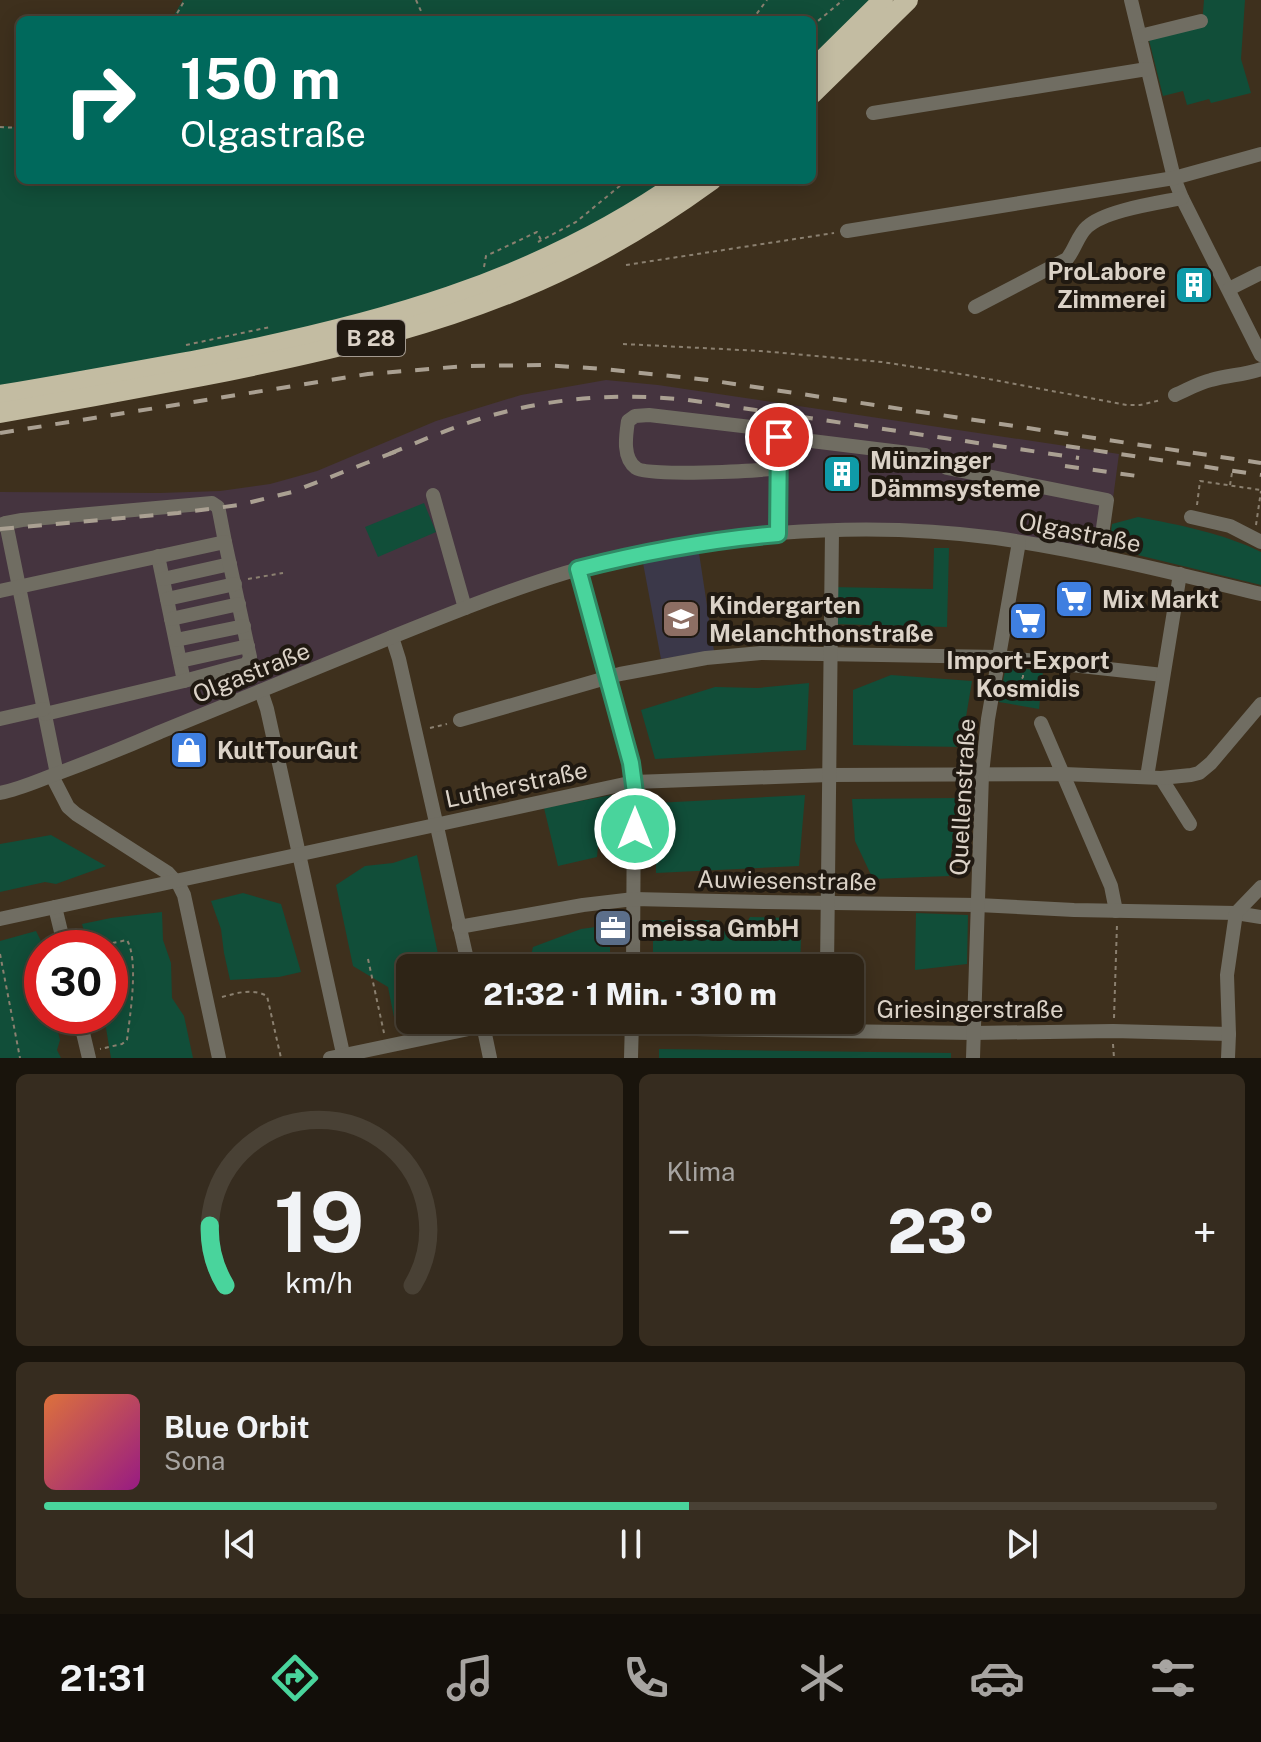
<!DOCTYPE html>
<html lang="de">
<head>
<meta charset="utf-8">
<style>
	body { margin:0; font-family:"Public Sans",sans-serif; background:#362c1f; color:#f1f3f6; height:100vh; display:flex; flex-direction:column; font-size:30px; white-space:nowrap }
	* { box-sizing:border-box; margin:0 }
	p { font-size:26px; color:#a7a4a1 }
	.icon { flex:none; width:44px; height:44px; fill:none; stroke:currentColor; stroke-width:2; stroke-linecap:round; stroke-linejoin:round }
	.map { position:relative; height:1058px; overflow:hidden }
	.sheet { display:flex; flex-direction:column; gap:16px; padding:16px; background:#19140c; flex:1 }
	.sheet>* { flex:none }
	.top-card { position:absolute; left:16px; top:16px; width:800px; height:168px; border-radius:12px; box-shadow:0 4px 20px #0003,0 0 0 2px #494135; background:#00695c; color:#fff; overflow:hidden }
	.speed { position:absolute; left:24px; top:930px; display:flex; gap:16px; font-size:40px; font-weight:700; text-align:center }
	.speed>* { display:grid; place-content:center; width:104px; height:104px; border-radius:50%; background:#2e2416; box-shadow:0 4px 20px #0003,0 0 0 2px #494135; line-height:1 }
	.speed .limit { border:12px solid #d22; background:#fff; color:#111 }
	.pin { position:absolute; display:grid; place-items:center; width:68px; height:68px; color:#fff; margin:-34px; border:4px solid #fff; border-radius:50%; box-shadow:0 2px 8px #0007 }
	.me { position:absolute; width:88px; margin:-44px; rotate:0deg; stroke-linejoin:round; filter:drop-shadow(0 0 6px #0008) }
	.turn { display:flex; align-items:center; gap:28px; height:168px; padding:0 32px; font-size:36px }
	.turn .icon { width:104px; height:104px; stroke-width:2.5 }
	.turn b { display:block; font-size:56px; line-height:68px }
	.big { font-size:60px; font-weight:800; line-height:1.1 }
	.sheet .tile { flex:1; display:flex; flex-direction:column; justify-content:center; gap:12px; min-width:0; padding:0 28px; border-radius:12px; background:#362c1f }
	.sheet .dial { align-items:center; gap:0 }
	.dial svg { height:208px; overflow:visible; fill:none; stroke:#494135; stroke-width:7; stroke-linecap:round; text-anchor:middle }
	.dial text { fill:#f1f3f6; stroke:none }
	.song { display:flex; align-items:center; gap:24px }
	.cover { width:96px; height:96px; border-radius:12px; background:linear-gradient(135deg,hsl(20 70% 55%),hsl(310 70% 35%)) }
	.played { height:8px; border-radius:4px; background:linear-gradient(90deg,#49d49c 55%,#494135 55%) }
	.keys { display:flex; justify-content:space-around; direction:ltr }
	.heat { display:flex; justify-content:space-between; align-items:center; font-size:44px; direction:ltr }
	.sheet .tiles { flex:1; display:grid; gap:16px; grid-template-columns:1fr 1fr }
	.tile:last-child { grid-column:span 2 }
	.trip { position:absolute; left:396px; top:954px; width:468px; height:80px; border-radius:12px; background:#2e2416; box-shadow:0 4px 20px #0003,0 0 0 2px #494135; font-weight:800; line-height:80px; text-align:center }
	.dock { display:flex; height:128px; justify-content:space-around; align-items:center; background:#120e09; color:#a7a4a1 }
	.dock .icon { width:56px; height:56px }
	.dock .active { color:#49d49c }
	.dock b { font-size:36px; color:#f1f3f6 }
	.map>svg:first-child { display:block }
	.industrial { fill:#45343f }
	.education { fill:#3b3849 }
	.green { fill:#114e39 }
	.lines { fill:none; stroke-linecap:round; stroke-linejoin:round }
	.path { stroke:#8b8070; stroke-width:2; stroke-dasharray:4 4; stroke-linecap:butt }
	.minor { stroke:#706d62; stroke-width:14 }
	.highway { stroke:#c3bca2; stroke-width:20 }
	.rail { stroke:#aaa092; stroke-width:4; stroke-dasharray:14 14; stroke-linecap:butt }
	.route-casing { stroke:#2f8a65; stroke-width:20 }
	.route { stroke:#49d49c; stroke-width:14 }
	.labels { text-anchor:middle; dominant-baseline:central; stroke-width:8; stroke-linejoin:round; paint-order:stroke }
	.shield { fill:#201911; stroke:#a39a90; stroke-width:2 }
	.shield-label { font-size:22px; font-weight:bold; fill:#dbd2c7 }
	.poi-label { font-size:24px; font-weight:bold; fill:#dbd2c7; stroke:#201911; text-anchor:start }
	.street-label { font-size:24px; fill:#dbd2c7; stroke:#201911 }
</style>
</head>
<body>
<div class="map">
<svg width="1261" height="1058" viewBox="0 0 1261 1058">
	<rect width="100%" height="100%" fill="#3e301d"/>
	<path class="industrial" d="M606,380L658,385L1119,454L1105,558L994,538L792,533L565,573L0,793V492L159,493L220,491L270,484L317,471L436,421L521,395Z"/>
	<path class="education" d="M699,553L714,651L661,659L643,563Z"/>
	<g class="green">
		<path d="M183,0H873L812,61V20H171Z"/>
		<path d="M1204,0H1245L1241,59L1251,93L1211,103L1209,99L1187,105L1183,91L1163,96L1149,40L1202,25Z"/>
		<path d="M4,126L20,128V180H668L562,243L458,287L273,338L0,387V127Z"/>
		<path d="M424,503L436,532L378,557L365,527Z"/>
		<path d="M1138,517C1179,525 1223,533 1261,552V585L1109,548L1112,524Z"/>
		<path d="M934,548H949L947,627L830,624L831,587L933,589Z"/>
		<path d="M1010,667L1043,671L1039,709L999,702L1005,671Z"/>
		<path d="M891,675L972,681L961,747L853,745V690Z"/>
		<path d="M809,683L806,750L655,759L641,710L715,687L758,688Z"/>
		<path d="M622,793L626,832L599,837L597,857L558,866L544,808Z"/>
		<path d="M805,795L799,866L656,873V803Z"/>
		<path d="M957,798L949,876L873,879L855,841L852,799Z"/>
		<path d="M51,835L106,866L56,884L45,882L0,892V844Z"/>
		<path d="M417,855L441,968H410V1018L395,1022L388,987L353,966L336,885L365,866L393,863Z"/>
		<path d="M243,893L281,904L301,972L279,977L230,980L224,953L221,929L211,901Z"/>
		<path d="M162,912L163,940L171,963L172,998L184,1016L193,1058H111L104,1016H110V948H89L82,924L111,918Z"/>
		<path d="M916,913L968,915L967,964L915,970Z"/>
		<path d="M750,917L793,918L801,939L800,968H653V920H709L720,931H742Z"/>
		<path d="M610,925V968H528L533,947L581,929Z"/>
		<path d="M36,931L42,943L40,971L42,974V1016H54L60,1040L57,1050L61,1058H0V941Z"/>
		<path d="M659,1049L951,1053V1058H659Z"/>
	</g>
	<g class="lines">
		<g class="path">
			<path d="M416,0L425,20"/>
			<path d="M173,20L185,0"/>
			<path d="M752,20L767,0"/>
			<path d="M812,26L843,0"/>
			<path d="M0,127L20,128"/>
			<path d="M538,242L576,222L627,180"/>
			<path d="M626,265L834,233"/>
			<path d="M484,267L486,256L537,232L541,240"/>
			<path d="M623,344L761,351L882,362L967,375L1127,405H1140L1161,400"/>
			<path d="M186,345L270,327"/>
			<path d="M1230,485L1232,473"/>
			<path d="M1197,505L1200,481L1261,490"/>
			<path d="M1256,525L1261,491"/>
			<path d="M248,579L283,573"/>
			<path d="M1006,695L1011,694L1023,677V673"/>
			<path d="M430,728L447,724"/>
			<path d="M89,948L127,940C139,961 130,1015 127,1040L122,1044L100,1049"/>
			<path d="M0,954L20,1058"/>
			<path d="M368,959L384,1033"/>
			<path d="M222,997C237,993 252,988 267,996L281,1058"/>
			<path d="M1114,1018L1117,924"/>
			<path d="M1113,1044L1114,1058"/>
		</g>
		<g class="minor">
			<path d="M1131,0L1174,178L1182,198L1261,355"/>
			<path d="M1140,36L1201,21"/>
			<path d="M873,113L1147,69"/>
			<path d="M847,231L1174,178L1261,154"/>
			<path d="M1229,289L1261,273"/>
			<path d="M975,307L1067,259C1075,249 1078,235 1087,227C1105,210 1158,203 1182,198"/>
			<path d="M1175,395C1187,390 1198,383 1211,380C1228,375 1244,375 1261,369"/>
			<path d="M778,468C758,471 648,477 636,468C622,458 626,435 628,421L635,416L649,415L751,427L779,437"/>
			<path d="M433,495L465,608"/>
			<path d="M1191,517L1230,526L1261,542"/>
			<path d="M6,523L22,520L212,503L218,507L219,511L225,542"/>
			<path d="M0,525L6,523L57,774"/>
			<path d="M778,534L779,437L925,455L947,468L1107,500L1099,556"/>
			<path d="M158,556L184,681"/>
			<path d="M578,569L631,763L634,782L633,968"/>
			<path d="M163,579L230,564"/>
			<path d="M0,591L225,542L250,657L247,664L184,681L45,714"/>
			<path d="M167,599L235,584"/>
			<path d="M171,619L239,604"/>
			<path d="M392,637L399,659L469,968"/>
			<path d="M176,640L244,626"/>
			<path d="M180,661L248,646"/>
			<path d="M261,691L267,709L344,1058"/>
			<path d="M0,719L44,709"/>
			<path d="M460,720L620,674L706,658L761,653L999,657L1163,675"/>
			<path d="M1041,723L1111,886L1116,911"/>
			<path d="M52,776L68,807L76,814L168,873L179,885L184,895L219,1058"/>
			<path d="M1147,777L1180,574"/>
			<path d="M1161,778L1190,824"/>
			<path d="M0,793C20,789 37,781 56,774C91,761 126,747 160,732C237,700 315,669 392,637C449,614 506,591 565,573C701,532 856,519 996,538C1086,551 1174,573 1261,594"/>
			<path d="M55,907L65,948"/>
			<path d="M0,919L634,782L829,775L1064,774L1161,778L1191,775L1199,773L1211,763L1261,704"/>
			<path d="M459,927L583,905L634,899L763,902L978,905L1074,910L1236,913L1261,917"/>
			<path d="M827,968L832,531"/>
			<path d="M79,1016L89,1058"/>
			<path d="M482,1020L490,1058"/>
			<path d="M330,1058L483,1026L973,1033L1113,1031L1229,1034"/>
			<path d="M631,1058L632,1020"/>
			<path d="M973,1058L982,774L988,719L1019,542"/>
			<path d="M1228,1058L1229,1034L1227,975L1236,913L1261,887"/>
		</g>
		<g class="highway">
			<path d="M812,70L883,0"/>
			<path d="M812,94L908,0"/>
			<path d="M0,395C66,384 131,372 197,360C372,326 534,284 682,180"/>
			<path d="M0,413C68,401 135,389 203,376C329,351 456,323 573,265C622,241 668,212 712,180"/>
		</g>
		<g class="rail">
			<path d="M0,433L368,374L466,366L543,365L604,369L708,380L1261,463"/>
			<path d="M1066,446L1261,475"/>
			<path d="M389,454C423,440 457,425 493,415C557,397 622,393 688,400L1079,458"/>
			<path d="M1065,466L1137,476"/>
			<path d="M0,529L178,513L239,505L292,492L397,451"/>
		</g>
	</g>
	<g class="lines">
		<defs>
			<path id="route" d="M635,829V793L631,763L578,569C644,552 710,540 778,534L779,437"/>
		</defs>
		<use href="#route" class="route-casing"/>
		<use href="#route" class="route"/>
	</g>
	<defs>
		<symbol id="building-square" viewBox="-11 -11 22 22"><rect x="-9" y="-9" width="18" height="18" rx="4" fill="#0f9aa8" stroke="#201911"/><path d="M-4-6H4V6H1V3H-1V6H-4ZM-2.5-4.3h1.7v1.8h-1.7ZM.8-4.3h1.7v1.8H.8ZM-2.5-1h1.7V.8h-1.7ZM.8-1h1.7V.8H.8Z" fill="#fff"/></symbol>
		<symbol id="supermarket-square" viewBox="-11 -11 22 22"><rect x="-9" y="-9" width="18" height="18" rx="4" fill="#3f7fe0" stroke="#201911"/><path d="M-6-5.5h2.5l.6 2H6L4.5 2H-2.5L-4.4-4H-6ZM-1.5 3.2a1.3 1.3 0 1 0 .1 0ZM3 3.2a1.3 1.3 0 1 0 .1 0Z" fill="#fff"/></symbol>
		<symbol id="school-square" viewBox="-11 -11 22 22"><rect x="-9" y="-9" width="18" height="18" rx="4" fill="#8d6e63" stroke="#201911"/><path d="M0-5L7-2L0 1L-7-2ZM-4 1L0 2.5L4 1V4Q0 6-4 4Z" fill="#fff"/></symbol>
		<symbol id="shop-square" viewBox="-11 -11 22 22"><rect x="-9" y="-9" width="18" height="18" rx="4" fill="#3f7fe0" stroke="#201911"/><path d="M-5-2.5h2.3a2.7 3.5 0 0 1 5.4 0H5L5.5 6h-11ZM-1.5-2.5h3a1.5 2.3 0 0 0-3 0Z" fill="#fff"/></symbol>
		<symbol id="office-square" viewBox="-11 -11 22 22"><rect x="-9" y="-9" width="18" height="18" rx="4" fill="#5c6f8a" stroke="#201911"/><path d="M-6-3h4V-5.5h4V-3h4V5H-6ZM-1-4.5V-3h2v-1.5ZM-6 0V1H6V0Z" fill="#fff"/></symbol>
	</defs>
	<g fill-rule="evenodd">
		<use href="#building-square" x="1172" y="263" width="44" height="44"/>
		<use href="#building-square" x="820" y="452" width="44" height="44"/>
		<use href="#supermarket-square" x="1052" y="577" width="44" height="44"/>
		<use href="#school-square" x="659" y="597" width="44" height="44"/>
		<use href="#supermarket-square" x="1006" y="599" width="44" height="44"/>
		<use href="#shop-square" x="167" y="728" width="44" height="44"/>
		<use href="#office-square" x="591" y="906" width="44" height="44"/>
	</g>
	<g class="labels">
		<rect class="shield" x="337" y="320" width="68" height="36" rx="6"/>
		<g class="shield-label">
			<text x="371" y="338">B 28</text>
		</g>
		<g class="poi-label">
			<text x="1166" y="271" text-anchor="end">ProLabore<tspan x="1166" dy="28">Zimmerei</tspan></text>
			<text x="870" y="460">Münzinger<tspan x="870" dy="28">Dämmsysteme</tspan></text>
			<text x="1102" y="599">Mix Markt</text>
			<text x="709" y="605">Kindergarten<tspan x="709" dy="28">Melanchthonstraße</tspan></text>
			<text x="1028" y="660" text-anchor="middle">Import-Export<tspan x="1028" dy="28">Kosmidis</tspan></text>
			<text x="217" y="750">KultTourGut</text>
			<text x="641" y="928">meissa GmbH</text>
		</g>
		<g class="street-label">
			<text transform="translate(1080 532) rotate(11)">Olgastraße</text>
			<text transform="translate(251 672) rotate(-22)">Olgastraße</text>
			<text transform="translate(516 784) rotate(-12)">Lutherstraße</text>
			<text transform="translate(962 797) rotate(-87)">Quellenstraße</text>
			<text transform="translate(787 880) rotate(1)">Auwiesenstraße</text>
			<text x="970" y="1009">Griesingerstraße</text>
		</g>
	</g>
</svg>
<div class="speed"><div class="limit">30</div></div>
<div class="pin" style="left:779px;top:437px;background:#d93025"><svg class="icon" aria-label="arrive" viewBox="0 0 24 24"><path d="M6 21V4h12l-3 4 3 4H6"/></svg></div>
<svg class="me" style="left:635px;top:829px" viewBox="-20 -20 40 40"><circle r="17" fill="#49d49c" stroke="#fff" stroke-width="3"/><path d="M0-11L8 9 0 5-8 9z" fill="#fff"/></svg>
<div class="trip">21:32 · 1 Min. · 310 m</div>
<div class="top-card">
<div class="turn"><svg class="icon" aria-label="right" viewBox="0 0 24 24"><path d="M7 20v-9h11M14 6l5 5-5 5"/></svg><div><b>150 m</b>Olgastraße</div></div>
</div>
</div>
<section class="sheet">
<div class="tiles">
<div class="tile dial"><svg viewBox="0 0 100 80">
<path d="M14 69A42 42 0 1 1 86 69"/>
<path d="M14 69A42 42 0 0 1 8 46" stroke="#49d49c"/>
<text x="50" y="56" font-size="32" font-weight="700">19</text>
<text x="50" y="72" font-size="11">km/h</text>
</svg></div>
<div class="tile"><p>Klima</p>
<div class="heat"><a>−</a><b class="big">23°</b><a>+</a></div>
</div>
<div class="tile">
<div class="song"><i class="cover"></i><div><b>Blue Orbit</b><p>Sona</p></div></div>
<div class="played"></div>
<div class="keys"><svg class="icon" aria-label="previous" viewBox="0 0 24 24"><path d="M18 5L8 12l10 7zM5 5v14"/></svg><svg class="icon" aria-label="pause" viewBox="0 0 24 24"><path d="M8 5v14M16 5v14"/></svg><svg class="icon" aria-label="next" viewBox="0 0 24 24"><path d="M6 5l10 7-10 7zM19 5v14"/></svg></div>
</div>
</div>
</section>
<nav class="dock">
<b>21:31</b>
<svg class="icon active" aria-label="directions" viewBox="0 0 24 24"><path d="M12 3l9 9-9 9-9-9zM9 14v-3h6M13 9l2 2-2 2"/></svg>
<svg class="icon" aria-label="music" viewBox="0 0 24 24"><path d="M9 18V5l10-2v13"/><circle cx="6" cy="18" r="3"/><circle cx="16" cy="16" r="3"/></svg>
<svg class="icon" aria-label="phone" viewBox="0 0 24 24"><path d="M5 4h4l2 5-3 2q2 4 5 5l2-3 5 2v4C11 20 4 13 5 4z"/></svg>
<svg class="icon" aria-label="climate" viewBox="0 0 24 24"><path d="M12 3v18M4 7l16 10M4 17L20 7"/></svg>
<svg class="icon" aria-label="car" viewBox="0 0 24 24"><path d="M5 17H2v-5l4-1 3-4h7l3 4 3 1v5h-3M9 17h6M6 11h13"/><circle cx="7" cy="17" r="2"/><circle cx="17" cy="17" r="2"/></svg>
<svg class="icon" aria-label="filters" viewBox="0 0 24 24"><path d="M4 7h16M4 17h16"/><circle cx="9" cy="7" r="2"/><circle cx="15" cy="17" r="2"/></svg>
</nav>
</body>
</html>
